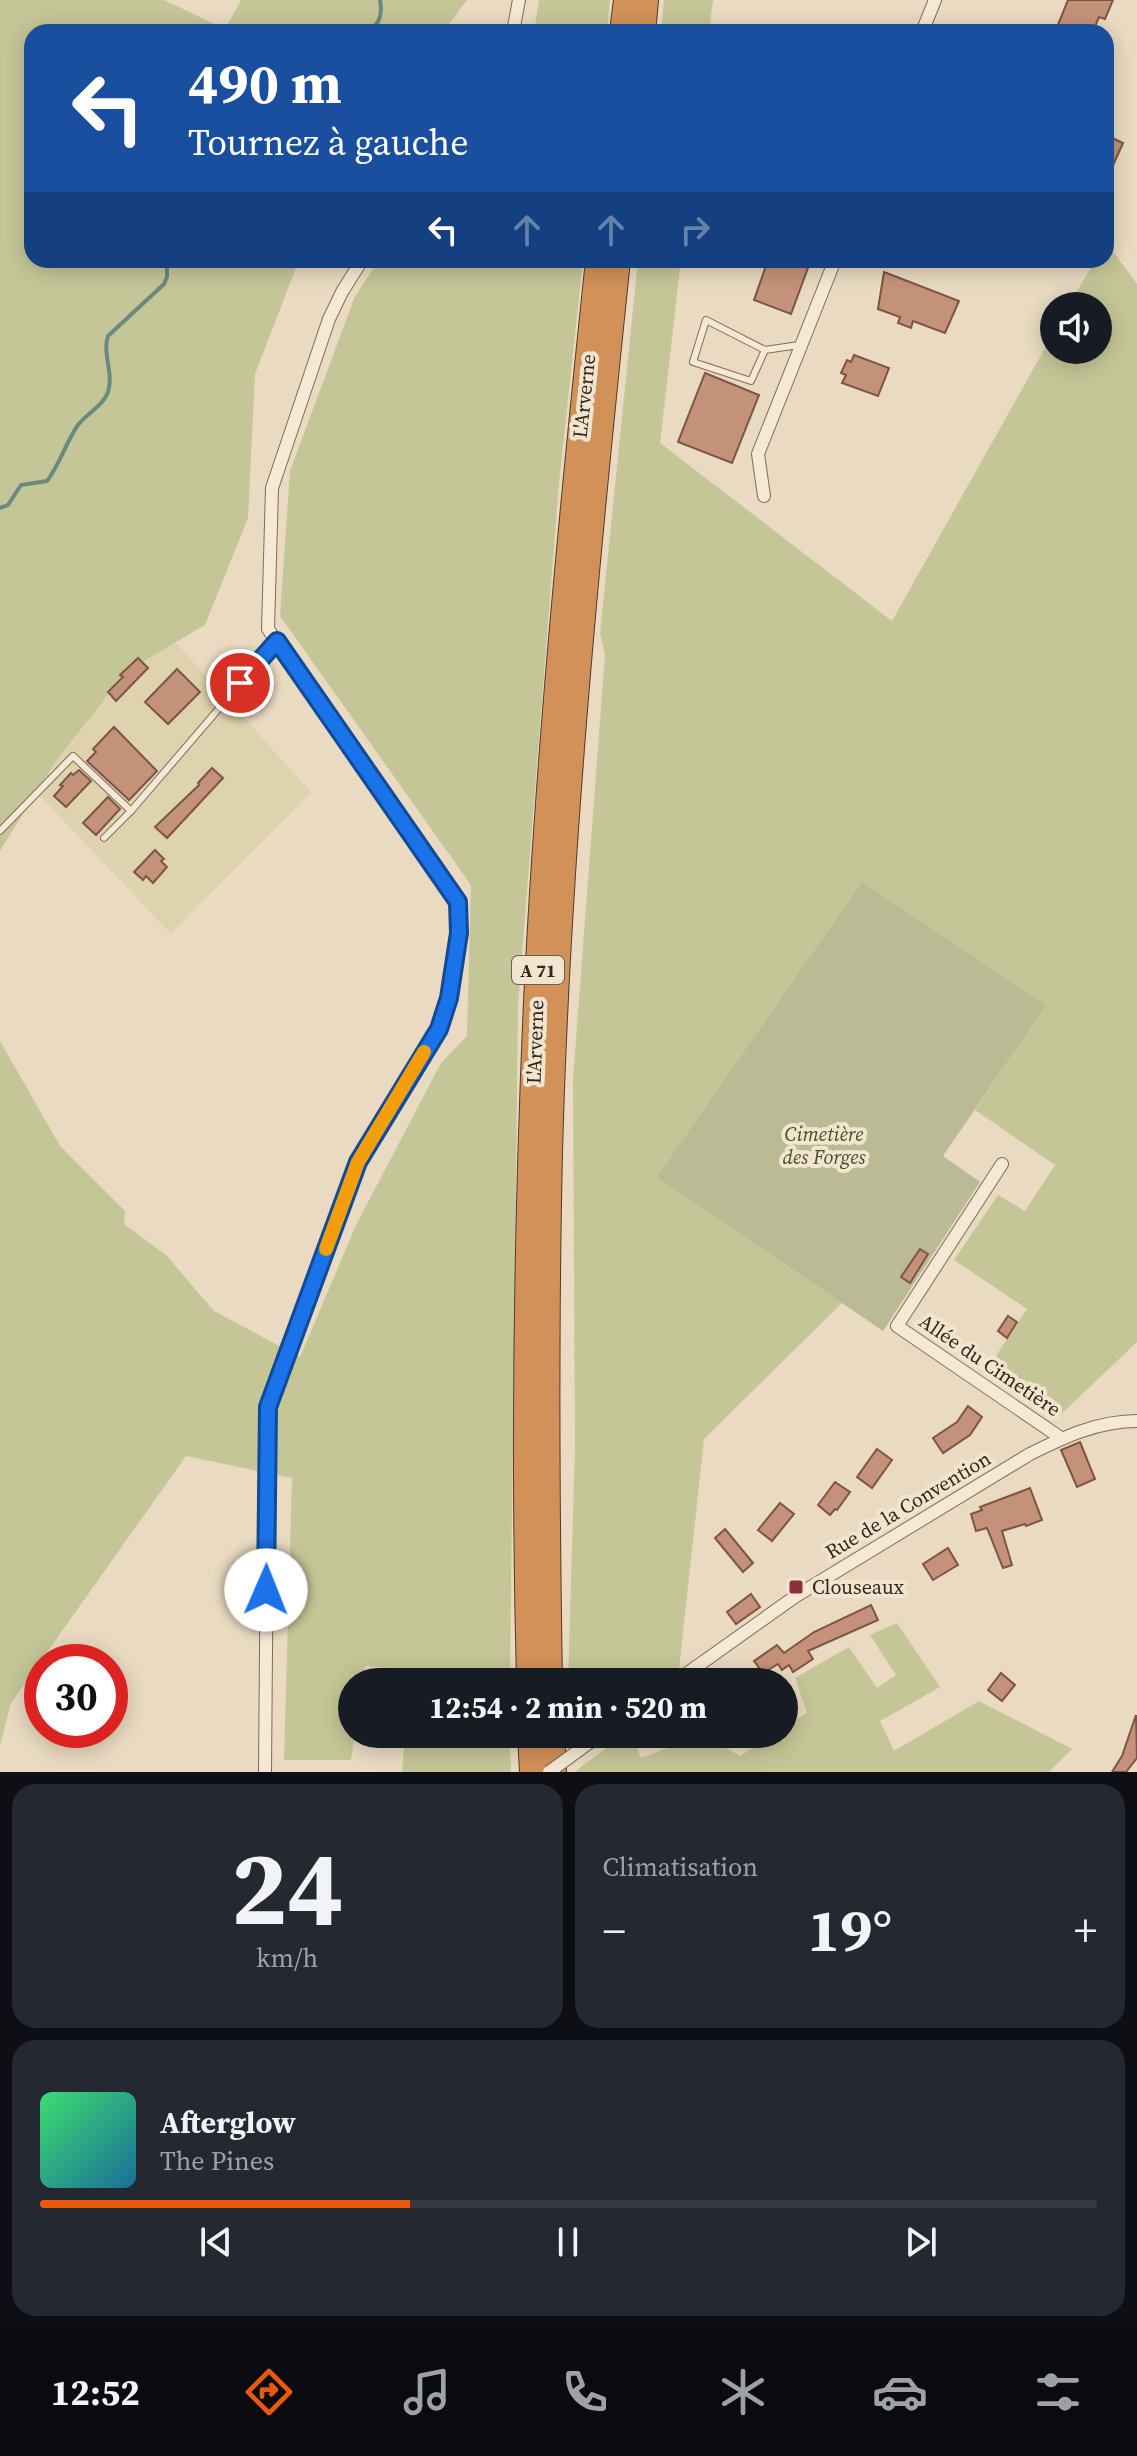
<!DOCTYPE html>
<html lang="fr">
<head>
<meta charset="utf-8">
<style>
	body { margin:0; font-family:"Source Serif 4",serif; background:#242831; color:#f1f3f6; height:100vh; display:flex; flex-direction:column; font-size:30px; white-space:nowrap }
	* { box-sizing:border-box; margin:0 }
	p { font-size:26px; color:#9ea1a6 }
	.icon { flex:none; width:44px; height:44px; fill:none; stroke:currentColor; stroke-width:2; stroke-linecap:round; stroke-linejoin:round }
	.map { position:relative; height:1772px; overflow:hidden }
	.panel { display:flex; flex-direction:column; gap:12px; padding:12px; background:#0d0f14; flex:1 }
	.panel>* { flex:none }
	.banner { position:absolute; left:24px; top:24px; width:1090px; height:244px; border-radius:24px; box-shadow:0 4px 20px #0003; background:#1a4fa0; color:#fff; overflow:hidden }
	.fabs { position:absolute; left:1040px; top:292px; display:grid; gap:16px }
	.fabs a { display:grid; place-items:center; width:72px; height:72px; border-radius:50%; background:#171b24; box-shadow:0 4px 20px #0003; font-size:40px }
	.speed { position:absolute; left:24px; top:1644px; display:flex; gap:16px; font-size:40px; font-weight:700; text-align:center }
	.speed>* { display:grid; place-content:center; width:104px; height:104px; border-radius:50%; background:#171b24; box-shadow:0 4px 20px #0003; line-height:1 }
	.speed .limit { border:12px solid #d22; background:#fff; color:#111 }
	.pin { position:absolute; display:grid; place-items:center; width:68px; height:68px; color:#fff; margin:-34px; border:4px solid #fff; border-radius:50%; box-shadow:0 2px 8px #0007 }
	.me { position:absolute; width:88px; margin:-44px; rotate:1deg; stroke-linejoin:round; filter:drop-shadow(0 0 6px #0008) }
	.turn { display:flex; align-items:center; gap:28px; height:168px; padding:0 32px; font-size:36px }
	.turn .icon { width:104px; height:104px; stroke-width:2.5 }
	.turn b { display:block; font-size:56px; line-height:68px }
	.lanes { display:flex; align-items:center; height:76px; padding:0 32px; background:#0003; justify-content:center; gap:40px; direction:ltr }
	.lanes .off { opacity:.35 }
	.big { font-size:60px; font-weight:700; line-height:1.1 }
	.panel .card { flex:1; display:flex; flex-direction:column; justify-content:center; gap:12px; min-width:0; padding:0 28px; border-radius:24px; background:#242831 }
	.panel .dial { align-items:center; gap:0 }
	.dial b { font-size:104px; line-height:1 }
	.song { display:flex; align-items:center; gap:24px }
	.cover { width:96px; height:96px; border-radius:12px; background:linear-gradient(135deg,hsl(140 70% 55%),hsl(200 70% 35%)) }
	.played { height:8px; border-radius:4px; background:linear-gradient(90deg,#ea580c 35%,#363941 35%) }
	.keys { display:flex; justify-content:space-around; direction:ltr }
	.heat { display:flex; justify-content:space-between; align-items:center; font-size:44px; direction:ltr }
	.panel .tiles { flex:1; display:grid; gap:12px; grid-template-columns:1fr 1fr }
	.card:last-child { grid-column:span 2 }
	.trip { position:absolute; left:338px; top:1668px; width:460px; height:80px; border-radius:40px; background:#171b24; box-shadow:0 4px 20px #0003; font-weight:700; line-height:80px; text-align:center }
	.tabs { display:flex; height:128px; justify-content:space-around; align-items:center; background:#090b0e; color:#9ea1a6 }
	.tabs .icon { width:56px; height:56px }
	.tabs .current { color:#ea580c }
	.tabs b { font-size:36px; color:#f1f3f6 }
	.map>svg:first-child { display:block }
	.farmland { fill:#ded2af }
	.green { fill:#c5c697 }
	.cemetery { fill:#babb95 }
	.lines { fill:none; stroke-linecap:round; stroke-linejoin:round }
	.stream { stroke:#6c897f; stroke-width:4 }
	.building { fill:#c4927a; stroke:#7e5542; stroke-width:2 }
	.lane-casing { stroke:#816b5a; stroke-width:8 }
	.street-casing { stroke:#816b5a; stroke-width:14 }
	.highway-casing { stroke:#4f3b2f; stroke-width:26 }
	.lane { stroke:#f5e8d4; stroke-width:6 }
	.street { stroke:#f5e8d4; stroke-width:12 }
	.highway { stroke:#d29158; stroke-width:24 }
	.street-bridge-casing { stroke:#816b5a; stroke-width:14; stroke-linecap:butt }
	.street-bridge { stroke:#f5e8d4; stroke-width:12 }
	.route-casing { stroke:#114b97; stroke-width:20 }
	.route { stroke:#1a73e8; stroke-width:14 }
	.slow { stroke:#f59e0b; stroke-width:14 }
	.poi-dot { fill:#8b3039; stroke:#f2e5d0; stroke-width:3 }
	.labels { text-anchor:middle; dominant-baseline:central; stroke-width:8; stroke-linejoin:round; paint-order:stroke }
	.shield { fill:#f2e5d0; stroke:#6c5f53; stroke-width:2 }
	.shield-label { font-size:18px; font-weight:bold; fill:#32261d }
	.street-label { font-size:20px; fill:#32261d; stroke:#f2e5d0 }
	.park-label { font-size:20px; font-style:italic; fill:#474d26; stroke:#f2e5d0 }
	.poi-label { font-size:20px; fill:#32261d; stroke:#f2e5d0; text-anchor:start }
</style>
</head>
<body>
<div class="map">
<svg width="1137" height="1772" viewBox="0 0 1137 1772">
	<rect width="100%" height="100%" fill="#e9dac1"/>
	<path class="farmland" d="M166,632L311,792L171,934L29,784Z"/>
	<g class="green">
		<path d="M0,0H164L225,29L241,0H467L443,32H32V260H299L255,374L248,518L205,625L127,671L55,762L0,851Z"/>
		<path d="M539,0H610L607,32H534Z"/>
		<path d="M664,0H713L709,32H661Z"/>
		<path d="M1106,242L1137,284V1342L1056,1419L986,1371L1027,1309L954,1260L998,1195L1025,1211L1055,1165L975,1110L1045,1005L657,1176L842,1303L704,1439L679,1669L659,1682H568L575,1448L573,1079L605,655L600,634L638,260H681L660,443L892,621L1054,332V350H1098V306H1069L1095,260H1106Z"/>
		<path d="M379,260H583L559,483L518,1006L510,1682H410V1670L365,1666L362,1682H352V1734H355L351,1760H284L292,1478L186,1456L11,1703L0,1746V1041L60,1146L125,1211L124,1224L166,1255L214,1311L300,1357L356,1225L441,1063L467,1036L471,885L280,616L290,471L355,296Z"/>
		<path d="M897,1623L940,1687L880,1721L894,1751L979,1701L1072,1749L1049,1772H574L625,1734H632L641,1758L707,1734L713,1741L740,1756L775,1734H784V1728L807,1713L795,1678L849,1647L877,1688L896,1675L870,1635Z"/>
		<path d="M405,1734H510L511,1772H402Z"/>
	</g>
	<path class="cemetery" d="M862,882L1046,1005L943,1156L980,1182L883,1331L657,1177Z"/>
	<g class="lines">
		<g class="stream">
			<path d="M357,32C361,30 366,31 370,29C381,24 382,11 380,0"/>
			<path d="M0,508L8,505L21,485L47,481C60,464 66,442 78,425C87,413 103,406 108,392C114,373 102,353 108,336L164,284L167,277V267C181,258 197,269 211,260"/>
		</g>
	</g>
	<g class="building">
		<path d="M1068,0H1113L1105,19L1099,17L1093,32H1055Z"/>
		<path d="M1106,135L1123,143L1106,181Z"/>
		<path d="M768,260H796L809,265L791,314L754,300Z"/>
		<path d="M884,272L959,301L945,333L913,321L911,328L898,323L900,317L878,309Z"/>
		<path d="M854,355L889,368L878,396L842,383L846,375L841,373L847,360L851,362Z"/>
		<path d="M705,373L759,395L732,463L678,442Z"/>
		<path d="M138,658L148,668L116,701L108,692L123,677L120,675Z"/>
		<path d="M177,669L200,692L168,724L145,702Z"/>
		<path d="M114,727L157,771L129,800L87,761L96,752L93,749Z"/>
		<path d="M212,768L223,778L167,838L155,827L199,785L198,783Z"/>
		<path d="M79,770L91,781L66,807L54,796L63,786L60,785L71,773L73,775Z"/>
		<path d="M108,797L120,809L96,835L83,823Z"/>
		<path d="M155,850L164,859L161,861L167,867L153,883L146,876L143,880L134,872Z"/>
		<path d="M920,1249L928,1254L910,1283L901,1277Z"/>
		<path d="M1008,1316L1017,1322L1007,1338L998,1331Z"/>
		<path d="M968,1406L982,1417L970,1435L943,1453L933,1438L957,1422Z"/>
		<path d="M1080,1442L1095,1479L1077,1487L1061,1450Z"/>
		<path d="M877,1449L892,1460L872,1488L857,1477Z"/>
		<path d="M835,1482L850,1492L837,1510L835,1509L830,1515L818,1505Z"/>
		<path d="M1030,1488L1042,1520L1026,1526L1025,1524L1002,1531L1012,1565L1003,1568L987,1528L976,1531L971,1514L982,1510L980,1507Z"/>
		<path d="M780,1503L794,1514L772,1541L758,1530Z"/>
		<path d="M725,1529L753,1563L743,1572L715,1538Z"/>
		<path d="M948,1548L958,1565L933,1580L923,1564Z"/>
		<path d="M751,1594L760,1607L736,1624L727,1612Z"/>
		<path d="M871,1605L878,1620L808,1651L813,1659L793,1672L789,1665L782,1670L778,1664L763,1673L754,1661L777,1645L784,1653L814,1632Z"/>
		<path d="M1001,1673L1015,1685L1002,1701L988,1690Z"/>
		<path d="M1136,1715L1137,1758L1126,1772H1112L1122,1756Z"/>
	</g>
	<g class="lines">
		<defs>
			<g id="lane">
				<path d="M765,350L751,381L693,362L706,320L765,350L799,345"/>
				<path d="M0,831L73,756L131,811"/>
				<path d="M104,838L131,811L277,641"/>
			</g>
			<g id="street">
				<path d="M513,32L519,0"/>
				<path d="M922,32L935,0"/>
				<path d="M764,496L758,454L835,260"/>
				<path d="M1002,1164L897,1326L1061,1438"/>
				<path d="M675,1682L796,1596L1030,1454C1064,1437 1098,1421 1137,1421"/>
				<path d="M265,1772L268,1407L358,1162L439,1029L449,998L459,933L458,902L268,629L272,488L329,319L342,292L362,260"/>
			</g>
			<g id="highway">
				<path d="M622,32L626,0"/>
				<path d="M643,32L646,0"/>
				<path d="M529,1682C523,1455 526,1229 536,1002C548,754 572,507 598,260"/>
				<path d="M550,1682C547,1505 546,1329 550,1152C558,854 587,556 618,260"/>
				<path d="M530,1734L532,1772"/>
				<path d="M552,1734L554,1772"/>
			</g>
		</defs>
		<use href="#lane" class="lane-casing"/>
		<use href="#street" class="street-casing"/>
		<use href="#highway" class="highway-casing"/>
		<use href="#lane" class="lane"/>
		<use href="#street" class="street"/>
		<use href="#highway" class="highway"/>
		<defs>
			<path id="street-bridge" d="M549,1772L597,1737"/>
		</defs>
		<use href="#street-bridge" class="street-bridge-casing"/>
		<use href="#street-bridge" class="street-bridge"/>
	</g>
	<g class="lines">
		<defs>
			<path id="route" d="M240,683L277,641L458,902L459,933L449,998L439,1029L358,1162L268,1407L266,1590"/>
		</defs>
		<use href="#route" class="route-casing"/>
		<use href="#route" class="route"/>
		<path class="slow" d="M326,1249L358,1162L424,1052"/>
	</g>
	<rect class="poi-dot" x="788" y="1579" width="16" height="16" rx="4"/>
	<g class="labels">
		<rect class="shield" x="512" y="956" width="52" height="28" rx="6"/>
		<g class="shield-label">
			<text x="538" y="970">A 71</text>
		</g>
		<g class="street-label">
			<text transform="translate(584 396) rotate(-84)">L'Arverne</text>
			<text transform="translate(535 1042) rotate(-88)">L'Arverne</text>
			<text transform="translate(990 1365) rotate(34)">Allée du Cimetière</text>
			<text transform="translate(908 1505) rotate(-31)">Rue de la Convention</text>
		</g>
		<g class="park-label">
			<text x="824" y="1134">Cimetière<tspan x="824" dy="23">des Forges</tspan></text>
		</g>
		<g class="poi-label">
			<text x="812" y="1587">Clouseaux</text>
		</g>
	</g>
</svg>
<div class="fabs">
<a><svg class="icon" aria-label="sound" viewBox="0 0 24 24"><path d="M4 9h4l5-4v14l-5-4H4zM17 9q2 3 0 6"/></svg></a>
</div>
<div class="speed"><div class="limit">30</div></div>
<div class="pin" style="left:240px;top:683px;background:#d93025"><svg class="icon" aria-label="arrive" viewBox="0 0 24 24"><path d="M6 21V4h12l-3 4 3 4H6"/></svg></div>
<svg class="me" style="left:266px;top:1590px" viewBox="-20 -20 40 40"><circle r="19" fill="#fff"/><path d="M0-13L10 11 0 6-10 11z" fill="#1a73e8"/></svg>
<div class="trip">12:54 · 2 min · 520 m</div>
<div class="banner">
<div class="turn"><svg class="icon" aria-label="left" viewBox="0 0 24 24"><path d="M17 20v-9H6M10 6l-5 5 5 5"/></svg><div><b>490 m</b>Tournez à gauche</div></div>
<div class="lanes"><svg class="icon" aria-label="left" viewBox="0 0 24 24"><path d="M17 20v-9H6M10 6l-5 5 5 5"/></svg><svg class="icon off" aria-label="ahead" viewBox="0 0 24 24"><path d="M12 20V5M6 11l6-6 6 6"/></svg><svg class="icon off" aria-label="ahead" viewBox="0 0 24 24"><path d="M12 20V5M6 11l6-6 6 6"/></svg><svg class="icon off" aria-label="right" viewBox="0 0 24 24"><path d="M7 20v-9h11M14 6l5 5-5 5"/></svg></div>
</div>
</div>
<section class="panel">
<div class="tiles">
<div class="card dial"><b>24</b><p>km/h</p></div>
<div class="card"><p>Climatisation</p>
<div class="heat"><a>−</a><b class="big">19°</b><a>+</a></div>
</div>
<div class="card">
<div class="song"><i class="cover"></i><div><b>Afterglow</b><p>The Pines</p></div></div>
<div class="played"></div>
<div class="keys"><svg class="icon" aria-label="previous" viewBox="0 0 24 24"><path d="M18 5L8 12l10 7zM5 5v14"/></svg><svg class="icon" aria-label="pause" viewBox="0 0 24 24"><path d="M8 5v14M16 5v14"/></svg><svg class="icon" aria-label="next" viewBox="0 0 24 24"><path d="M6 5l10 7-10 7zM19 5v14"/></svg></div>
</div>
</div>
</section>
<nav class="tabs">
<b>12:52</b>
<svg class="icon current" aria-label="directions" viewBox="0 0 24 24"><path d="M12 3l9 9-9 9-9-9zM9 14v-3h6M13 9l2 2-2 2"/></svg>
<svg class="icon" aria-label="music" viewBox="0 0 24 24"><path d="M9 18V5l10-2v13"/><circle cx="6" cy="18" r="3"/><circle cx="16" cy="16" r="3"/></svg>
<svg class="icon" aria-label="phone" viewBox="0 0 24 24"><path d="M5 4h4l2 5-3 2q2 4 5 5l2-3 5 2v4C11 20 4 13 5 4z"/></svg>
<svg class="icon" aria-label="climate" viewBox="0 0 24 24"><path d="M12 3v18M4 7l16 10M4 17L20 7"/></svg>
<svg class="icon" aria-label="car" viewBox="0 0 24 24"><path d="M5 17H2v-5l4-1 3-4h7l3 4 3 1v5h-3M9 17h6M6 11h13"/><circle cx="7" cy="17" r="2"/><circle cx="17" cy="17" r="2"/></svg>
<svg class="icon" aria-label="filters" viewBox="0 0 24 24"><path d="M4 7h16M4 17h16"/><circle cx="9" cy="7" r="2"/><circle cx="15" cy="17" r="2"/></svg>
</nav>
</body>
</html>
